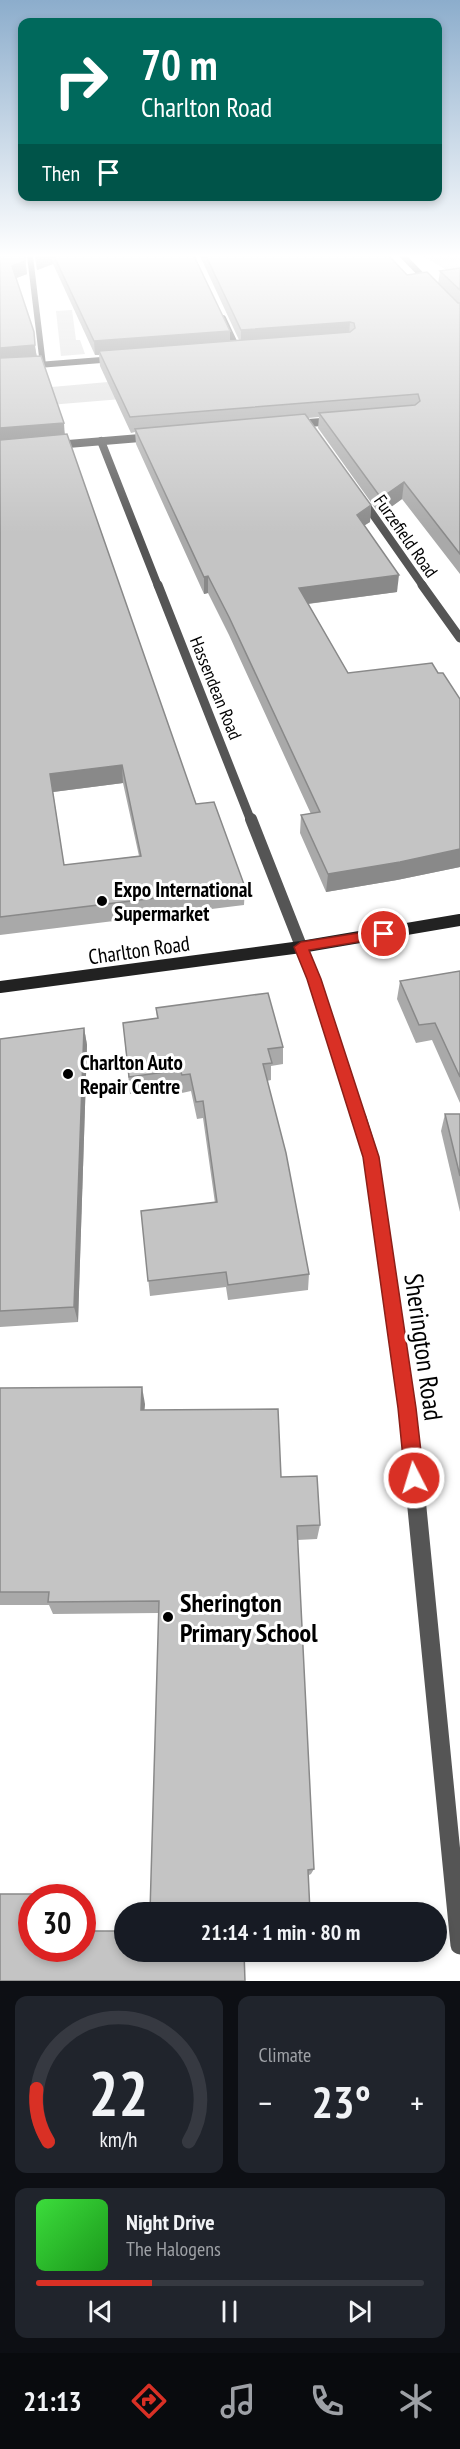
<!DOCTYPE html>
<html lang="en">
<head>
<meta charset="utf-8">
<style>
	body { margin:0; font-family:"PT Sans Narrow",sans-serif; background:#20242c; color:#f1f3f6; height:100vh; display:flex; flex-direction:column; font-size:22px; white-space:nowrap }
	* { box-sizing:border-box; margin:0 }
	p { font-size:20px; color:#9ea1a6 }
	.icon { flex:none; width:33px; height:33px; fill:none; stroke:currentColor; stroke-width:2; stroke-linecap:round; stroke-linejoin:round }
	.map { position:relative; height:1981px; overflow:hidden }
	.drawer { display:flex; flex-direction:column; gap:15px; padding:15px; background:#0d0f14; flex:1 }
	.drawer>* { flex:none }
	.hud { position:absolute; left:18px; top:18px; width:424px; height:183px; border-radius:12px; box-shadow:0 3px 9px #0003; background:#00695c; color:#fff; overflow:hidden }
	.speed { position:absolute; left:18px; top:1884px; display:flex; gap:12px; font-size:30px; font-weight:700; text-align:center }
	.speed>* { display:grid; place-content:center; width:78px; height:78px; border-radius:50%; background:#171b24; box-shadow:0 3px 9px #0003; line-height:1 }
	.speed .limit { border:9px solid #d22; background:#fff; color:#111 }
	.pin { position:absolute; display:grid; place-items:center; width:51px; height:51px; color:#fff; margin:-26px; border:3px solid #fff; border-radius:50%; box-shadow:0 2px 6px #0007 }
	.me { position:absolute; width:66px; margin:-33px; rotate:355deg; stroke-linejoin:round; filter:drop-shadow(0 0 4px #0008) }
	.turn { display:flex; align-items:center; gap:21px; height:126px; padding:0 24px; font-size:27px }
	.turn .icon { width:78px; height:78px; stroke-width:2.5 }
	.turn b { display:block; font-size:42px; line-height:51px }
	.then { display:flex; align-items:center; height:57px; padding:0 24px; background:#0003; gap:12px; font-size:22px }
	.big { font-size:45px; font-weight:700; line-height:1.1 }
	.drawer .card { flex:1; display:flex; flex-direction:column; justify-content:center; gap:9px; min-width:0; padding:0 21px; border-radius:12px; background:#20242c }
	.drawer .dial { align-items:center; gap:0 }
	.dial svg { height:156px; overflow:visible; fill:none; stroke:#363941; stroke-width:7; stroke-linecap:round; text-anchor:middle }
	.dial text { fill:#f1f3f6; stroke:none }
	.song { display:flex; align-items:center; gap:18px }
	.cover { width:72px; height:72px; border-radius:9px; background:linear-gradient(135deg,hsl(120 70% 55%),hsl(120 70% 35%)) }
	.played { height:6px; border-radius:3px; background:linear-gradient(90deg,#d93025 30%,#363941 30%) }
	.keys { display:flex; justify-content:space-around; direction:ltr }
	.heat { display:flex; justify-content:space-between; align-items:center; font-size:33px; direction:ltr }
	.drawer .tiles { flex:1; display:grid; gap:15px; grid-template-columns:1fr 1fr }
	.card:last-child { grid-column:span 2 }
	.trip { position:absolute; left:114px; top:1902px; width:333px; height:60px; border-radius:30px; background:#171b24; box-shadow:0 3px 9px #0003; font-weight:700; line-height:60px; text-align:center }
	.tab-bar { display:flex; height:96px; justify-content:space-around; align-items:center; background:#090b0e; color:#9ea1a6 }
	.tab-bar .icon { width:42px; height:42px }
	.tab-bar .current { color:#d93025 }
	.tab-bar b { font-size:27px; color:#f1f3f6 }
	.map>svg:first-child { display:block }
	.green { fill:#dcdcdc }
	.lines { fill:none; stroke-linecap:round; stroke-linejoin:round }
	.street-far5 { stroke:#555; stroke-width:6 }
	.street-far4 { stroke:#555; stroke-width:8 }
	.street-far3 { stroke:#555; stroke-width:9 }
	.street-far2 { stroke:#555; stroke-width:12 }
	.street-far1 { stroke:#555; stroke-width:15 }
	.street { stroke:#555; stroke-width:19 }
	.secondary { stroke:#222; stroke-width:12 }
	.wall { fill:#a9a9a9; fill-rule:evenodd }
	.shaded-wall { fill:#898989 }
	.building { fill:#c4c4c4; stroke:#898989; stroke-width:1.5; fill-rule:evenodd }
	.route { fill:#d93025; stroke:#8d1f18; stroke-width:1.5 }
	.poi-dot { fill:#000; stroke:#fff; stroke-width:2 }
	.labels { text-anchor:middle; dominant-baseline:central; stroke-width:6; stroke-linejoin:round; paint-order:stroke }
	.far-street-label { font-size:18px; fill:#000; stroke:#fff }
	.poi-label { font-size:21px; font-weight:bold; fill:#000; stroke:#fff; text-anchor:start }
	.street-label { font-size:21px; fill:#000; stroke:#fff }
	.near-street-label { font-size:26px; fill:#000; stroke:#fff }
	.near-poi-label { font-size:26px; font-weight:bold; fill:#000; stroke:#fff; text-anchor:start }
</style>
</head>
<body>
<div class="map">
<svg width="460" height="1981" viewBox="0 0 460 1981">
	<rect width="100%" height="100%" fill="#fff"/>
	<g class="green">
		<path d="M423,256H460V278Z"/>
		<path d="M72,310L76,340H80L85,354L61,356L56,311Z"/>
		<path d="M176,376L194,393L25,407L29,389Z"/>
	</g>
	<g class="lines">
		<g class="street-far5">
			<path d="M30,256L43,365"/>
			<path d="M403,256L431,285"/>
			<path d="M223,318L238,350"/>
			<path d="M0,368L114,359"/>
		</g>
		<g class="street-far4">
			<path d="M295,424L335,421"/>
			<path d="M101,441L158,586"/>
			<path d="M56,445L152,437"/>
			<path d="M362,499L423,586"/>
		</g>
		<g class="street-far3">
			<path d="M158,585L251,821"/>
			<path d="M422,585L460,638"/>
		</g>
		<path class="street-far2" d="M251,819L314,979L359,1120"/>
		<path class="street-far1" d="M359,1118L371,1157L407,1408L416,1499"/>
		<path class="street" d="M416,1498L460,1945"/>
		<path class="secondary" d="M0,987L301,947L460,920"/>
	</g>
	<g class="wall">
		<path d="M0,256H25L27,274L16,278L37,356L196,804L245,887L244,905L0,935ZM123,783L139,856L64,865L53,792Z"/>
		<path d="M35,256H194L230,341L239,340L200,256H389L407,275L438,284L440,271L460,268V574L402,499L380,515L318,428L319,417L308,418L371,505L370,522L364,525L397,592L308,604L348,673H438L460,699V867L397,880L326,892L300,833L301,815L311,814L229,635L208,593L204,594L136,444L135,432L131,433L100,366L99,355H95L53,264L37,270Z"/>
		<path d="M460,971V1103L432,1040L416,1043L397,999L400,981Z"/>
		<path d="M156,1008L283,1047V1064L271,1066V1080L267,1081L309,1274L308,1290L228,1300L226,1287L150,1296L141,1211L215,1203L203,1118L197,1119L191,1091L182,1093L181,1087L130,1094L123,1023L157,1018Z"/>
		<path d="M84,1028L87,1045L78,1322L0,1327V1039Z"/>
		<path d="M445,1114H460V1212L441,1131Z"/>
		<path d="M0,1388L145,1404L144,1410L281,1477L320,1525L317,1539L297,1540L314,1869L311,1874L309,1875L158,1613L53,1614L49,1605H0Z"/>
	</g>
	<g class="shaded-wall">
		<path d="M39,256H52L53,264L37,270L36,257Z"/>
		<path d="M25,261L27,274L14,279L12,266Z"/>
		<path d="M350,322L349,336L241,344V330Z"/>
		<path d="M230,331V345L99,351V355H95L94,341Z"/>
		<path d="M35,345L37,360L0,363V348Z"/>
		<path d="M64,423L65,438L0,444V428Z"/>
		<path d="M404,482L402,499L380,515L381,498Z"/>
		<path d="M371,505L370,522L356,531L357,515Z"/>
		<path d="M399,575L397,592L298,605L299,588Z"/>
		<path d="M208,576V593L204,594V577Z"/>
		<path d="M122,765L123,783L53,792L50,774Z"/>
		<path d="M460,849V867L397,880L326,892L328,874Z"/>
		<path d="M84,1028L87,1045L78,1322L74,1307Z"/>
		<path d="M142,1387L145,1404L143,1426L141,1410Z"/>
	</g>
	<g class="building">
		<path d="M0,256H25V261L12,266L34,332L35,345L0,348Z"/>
		<path d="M54,256H194L230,331L94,341Z"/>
		<path d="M206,256H389L407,275L427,272L458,303H460V554L404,482L381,498L319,413L415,405L420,401L418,394L130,417L99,351L350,332L355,328L354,323L350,322L241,330Z"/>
		<path d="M460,268V290L440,271Z"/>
		<path d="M41,356L64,423L0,428V358Z"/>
		<path d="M305,414L371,505L357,515L399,575L299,588L348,673L432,663L438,673H443L460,699V849L400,862L328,874L301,815L320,812L229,617L208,576L204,577L135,429Z"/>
		<path d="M67,434L196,804L214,802L245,887L0,917V440ZM122,765L141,856L64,865L50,774Z"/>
		<path d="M460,971V1077L435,1023L419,1025L400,981Z"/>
		<path d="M268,993L283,1047L268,1049L272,1063L263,1064L286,1153L309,1274L228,1285L226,1272L148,1281L141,1211L217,1202L203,1101L196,1102L190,1074L182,1075L180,1070L129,1077L123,1023L158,1018L156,1008Z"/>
		<path d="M84,1028L74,1307L0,1311V1039Z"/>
		<path d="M445,1114H460V1176Z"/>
		<path d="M142,1387L141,1410L278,1409L281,1477L317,1476L320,1525L297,1526L314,1869L308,1870L310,1912H150L159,1601L48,1602L49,1592H0V1388Z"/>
		<path d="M0,1894H42L41,1898H32V1948H82V1931H124V1952H244L245,1981H0Z"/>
	</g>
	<linearGradient id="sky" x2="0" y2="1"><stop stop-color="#8cadcc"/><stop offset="0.48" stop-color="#fff"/><stop offset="1" stop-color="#fff" stop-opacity="0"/></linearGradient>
	<rect width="460" height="533" fill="url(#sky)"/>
	<path class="route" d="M384,929L390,934L388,937L309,950L321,979L379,1157L416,1408L424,1478L421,1484L414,1487L407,1484L405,1478L398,1408L363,1157L307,979L294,947L301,942Z"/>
	<g class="poi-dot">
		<circle cx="102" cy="901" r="6"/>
		<circle cx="68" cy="1074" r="6"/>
		<circle cx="168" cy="1617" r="6"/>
	</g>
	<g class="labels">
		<g class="far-street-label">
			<text transform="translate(406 536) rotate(55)">Furzefield Road</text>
			<text transform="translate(216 688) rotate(68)">Hassendean Road</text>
		</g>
		<g class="poi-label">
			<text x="114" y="889">Expo International<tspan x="114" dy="24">Supermarket</tspan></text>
			<text x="80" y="1062">Charlton Auto<tspan x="80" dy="24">Repair Centre</tspan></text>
		</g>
		<g class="street-label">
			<text transform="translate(139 950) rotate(-8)">Charlton Road</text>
		</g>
		<g class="near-street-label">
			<text transform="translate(424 1347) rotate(82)">Sherington Road</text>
		</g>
		<g class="near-poi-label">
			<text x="180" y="1602">Sherington<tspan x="180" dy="30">Primary School</tspan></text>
		</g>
	</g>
</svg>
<div class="speed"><div class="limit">30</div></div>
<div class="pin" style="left:384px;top:934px;background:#d93025"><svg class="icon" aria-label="arrive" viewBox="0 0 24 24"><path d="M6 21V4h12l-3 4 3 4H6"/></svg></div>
<svg class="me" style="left:414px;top:1478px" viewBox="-20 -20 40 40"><circle r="17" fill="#d93025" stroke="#fff" stroke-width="3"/><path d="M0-11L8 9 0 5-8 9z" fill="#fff"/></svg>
<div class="trip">21:14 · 1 min · 80 m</div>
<div class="hud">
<div class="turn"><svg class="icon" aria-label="right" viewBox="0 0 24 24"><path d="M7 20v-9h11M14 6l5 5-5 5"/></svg><div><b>70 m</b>Charlton Road</div></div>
<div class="then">Then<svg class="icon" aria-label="arrive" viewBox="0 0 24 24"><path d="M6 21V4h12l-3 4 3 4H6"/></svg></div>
</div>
</div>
<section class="drawer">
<div class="tiles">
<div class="card dial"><svg viewBox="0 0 100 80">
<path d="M14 69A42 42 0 1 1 86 69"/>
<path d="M14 69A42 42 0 0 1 8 42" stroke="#d93025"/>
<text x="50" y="56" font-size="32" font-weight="700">22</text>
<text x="50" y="72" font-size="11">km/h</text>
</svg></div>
<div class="card"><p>Climate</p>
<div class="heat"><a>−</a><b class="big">23°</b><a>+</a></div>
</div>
<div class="card">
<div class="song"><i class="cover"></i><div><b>Night Drive</b><p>The Halogens</p></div></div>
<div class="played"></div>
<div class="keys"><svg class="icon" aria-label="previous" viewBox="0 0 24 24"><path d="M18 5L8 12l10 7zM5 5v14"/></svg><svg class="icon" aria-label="pause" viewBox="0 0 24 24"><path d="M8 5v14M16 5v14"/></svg><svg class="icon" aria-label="next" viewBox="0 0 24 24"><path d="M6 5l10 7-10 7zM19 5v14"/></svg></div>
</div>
</div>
</section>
<nav class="tab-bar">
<b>21:13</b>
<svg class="icon current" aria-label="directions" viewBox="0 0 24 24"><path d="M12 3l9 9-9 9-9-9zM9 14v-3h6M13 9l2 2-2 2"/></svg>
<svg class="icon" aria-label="music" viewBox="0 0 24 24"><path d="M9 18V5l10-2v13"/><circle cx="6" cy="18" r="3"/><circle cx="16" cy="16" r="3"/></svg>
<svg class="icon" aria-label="phone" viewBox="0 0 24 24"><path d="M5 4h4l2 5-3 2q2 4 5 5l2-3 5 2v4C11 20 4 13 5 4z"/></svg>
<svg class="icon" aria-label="climate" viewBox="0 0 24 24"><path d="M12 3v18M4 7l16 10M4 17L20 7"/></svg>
</nav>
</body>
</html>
